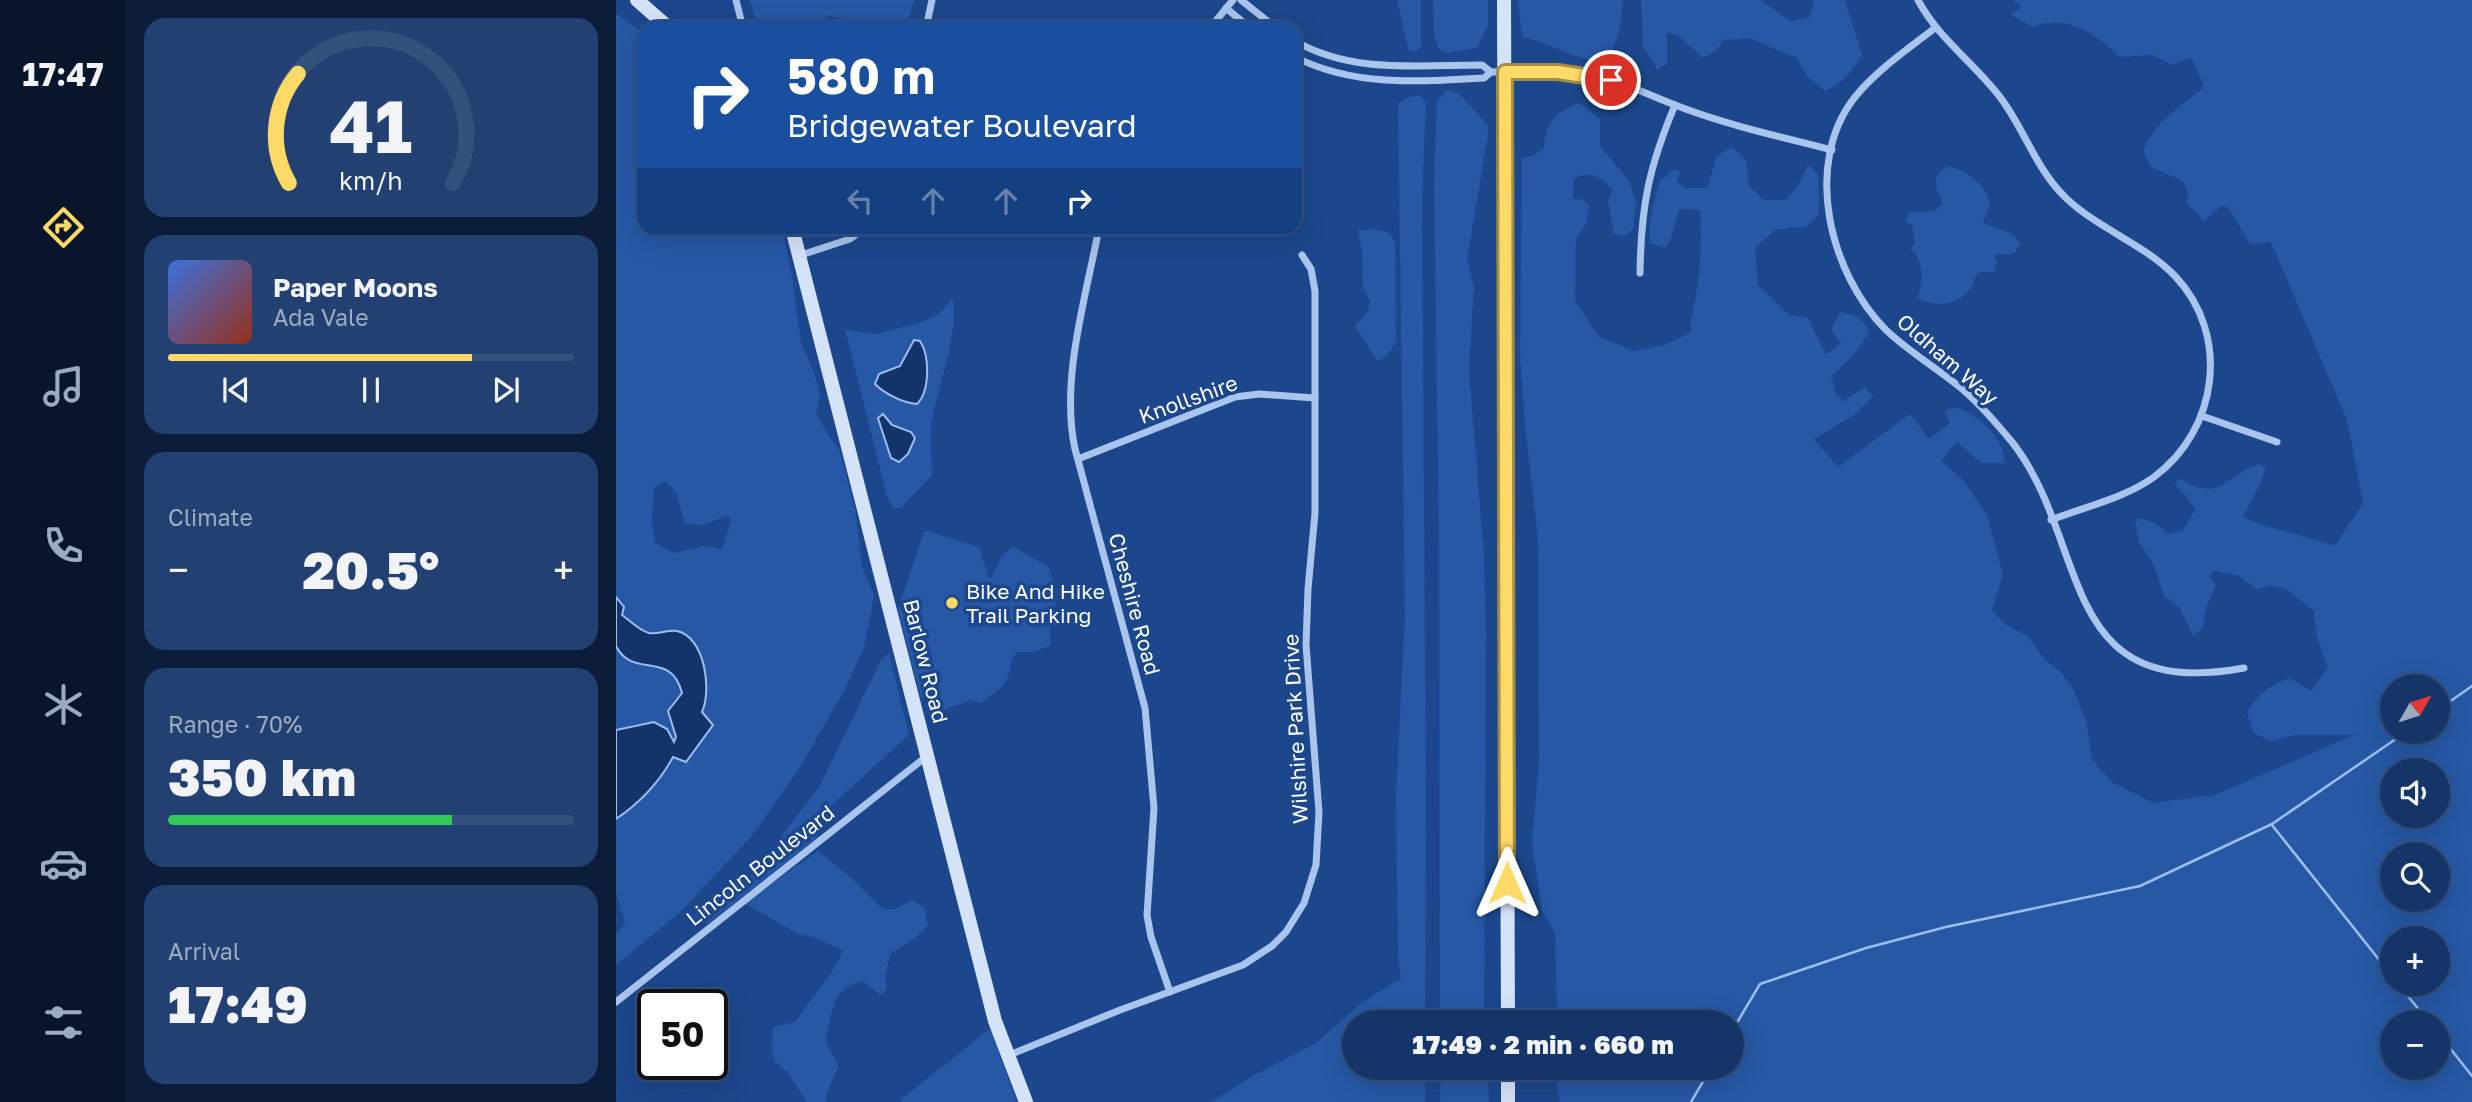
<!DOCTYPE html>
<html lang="en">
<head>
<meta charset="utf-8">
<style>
	body { margin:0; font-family:"Golos Text",sans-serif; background:#224071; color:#f1f3f6; height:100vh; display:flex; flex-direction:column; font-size:26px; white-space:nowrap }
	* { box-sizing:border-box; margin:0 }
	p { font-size:23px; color:#9dabc0 }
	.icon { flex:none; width:38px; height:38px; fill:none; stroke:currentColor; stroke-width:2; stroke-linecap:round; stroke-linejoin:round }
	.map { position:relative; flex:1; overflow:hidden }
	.side { display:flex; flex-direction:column; gap:18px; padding:18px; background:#0c1d3a; width:490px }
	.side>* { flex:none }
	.hud { position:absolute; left:21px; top:21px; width:665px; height:214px; border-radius:21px; box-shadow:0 7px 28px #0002,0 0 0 2px #34507d; background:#1a4fa0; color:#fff; overflow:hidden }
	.needle { width:46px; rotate:51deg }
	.buttons { position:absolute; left:1764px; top:674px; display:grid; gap:14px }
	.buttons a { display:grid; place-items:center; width:70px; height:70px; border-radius:50%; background:#153569; box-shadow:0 7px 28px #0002,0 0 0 2px #34507d; font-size:35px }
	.speed { position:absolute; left:21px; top:989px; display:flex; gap:14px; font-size:35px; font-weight:700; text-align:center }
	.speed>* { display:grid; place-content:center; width:91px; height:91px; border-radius:50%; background:#153569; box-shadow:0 7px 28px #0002,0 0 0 2px #34507d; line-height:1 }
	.speed .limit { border:4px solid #111; border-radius:10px; background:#fff; color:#111 }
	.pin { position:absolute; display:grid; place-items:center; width:60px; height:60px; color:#fff; margin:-30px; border:4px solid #fff; border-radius:50%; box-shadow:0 2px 7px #0007 }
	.me { position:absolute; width:77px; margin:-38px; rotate:0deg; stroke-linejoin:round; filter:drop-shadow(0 0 5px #0008) }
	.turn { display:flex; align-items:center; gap:24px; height:147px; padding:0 35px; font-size:32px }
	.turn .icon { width:91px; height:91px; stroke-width:2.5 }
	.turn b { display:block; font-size:49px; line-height:60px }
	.lanes { display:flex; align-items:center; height:66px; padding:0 35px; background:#0003; justify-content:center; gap:35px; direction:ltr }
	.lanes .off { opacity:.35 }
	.big { font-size:52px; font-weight:800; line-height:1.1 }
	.side .tile { flex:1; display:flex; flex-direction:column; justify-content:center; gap:10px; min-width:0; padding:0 24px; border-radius:21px; background:#224071 }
	.side .dial { align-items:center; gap:0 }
	.dial svg { height:182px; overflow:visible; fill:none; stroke:#34507d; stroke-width:7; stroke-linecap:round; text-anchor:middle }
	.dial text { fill:#f1f3f6; stroke:none }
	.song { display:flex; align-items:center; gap:21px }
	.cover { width:84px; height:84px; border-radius:10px; background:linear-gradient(135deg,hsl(220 70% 55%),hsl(10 70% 35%)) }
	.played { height:7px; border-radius:4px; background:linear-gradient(90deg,#fdd967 75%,#34507d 75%) }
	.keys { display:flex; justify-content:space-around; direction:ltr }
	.heat { display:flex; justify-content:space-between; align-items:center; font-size:38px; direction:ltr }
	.charge { height:10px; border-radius:5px; background:linear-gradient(90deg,#34c759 70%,#34507d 0) }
	.trip { position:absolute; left:726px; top:1010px; width:402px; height:70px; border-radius:35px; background:#153569; box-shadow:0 7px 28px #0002,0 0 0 2px #34507d; font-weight:800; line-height:70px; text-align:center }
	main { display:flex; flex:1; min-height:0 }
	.tabs { display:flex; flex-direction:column; width:126px; justify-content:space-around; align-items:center; background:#08152a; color:#9dabc0 }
	.tabs .icon { width:49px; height:49px }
	.tabs .current { color:#fdd967 }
	.tabs b { font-size:32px; color:#f1f3f6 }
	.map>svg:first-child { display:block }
	.green { fill:#2658a5; fill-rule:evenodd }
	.water { fill:#13346a; stroke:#9cbeef; stroke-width:2 }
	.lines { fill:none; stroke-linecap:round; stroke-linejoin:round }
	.stream { stroke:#9cbeef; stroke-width:2.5 }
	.street { stroke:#a9c4ed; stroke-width:7 }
	.secondary { stroke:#d5e3f9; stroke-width:14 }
	.route-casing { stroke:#a48d43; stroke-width:18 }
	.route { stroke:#fdd967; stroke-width:12 }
	.poi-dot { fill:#fdd967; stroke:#1c478c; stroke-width:2.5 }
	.labels { text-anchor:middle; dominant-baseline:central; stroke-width:7; stroke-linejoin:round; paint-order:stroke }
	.street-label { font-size:21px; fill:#fff; stroke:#1c478c }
	.poi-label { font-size:21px; fill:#fff; stroke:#1c478c; text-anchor:start }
</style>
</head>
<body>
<main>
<nav class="tabs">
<b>17:47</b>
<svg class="icon current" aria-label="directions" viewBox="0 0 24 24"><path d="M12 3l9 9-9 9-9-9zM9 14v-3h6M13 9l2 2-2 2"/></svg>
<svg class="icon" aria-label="music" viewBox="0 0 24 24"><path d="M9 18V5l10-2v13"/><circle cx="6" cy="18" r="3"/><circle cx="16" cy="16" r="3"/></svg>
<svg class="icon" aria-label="phone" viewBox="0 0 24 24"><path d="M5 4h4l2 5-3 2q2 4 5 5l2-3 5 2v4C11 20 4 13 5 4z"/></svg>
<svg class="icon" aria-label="climate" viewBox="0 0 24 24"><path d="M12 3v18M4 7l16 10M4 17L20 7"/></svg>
<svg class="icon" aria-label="car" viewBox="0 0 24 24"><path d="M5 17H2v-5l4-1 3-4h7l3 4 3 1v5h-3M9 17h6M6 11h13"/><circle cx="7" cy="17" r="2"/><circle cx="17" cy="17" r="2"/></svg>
<svg class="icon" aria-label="filters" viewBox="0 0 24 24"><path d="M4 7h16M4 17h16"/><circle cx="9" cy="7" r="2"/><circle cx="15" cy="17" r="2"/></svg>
</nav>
<section class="side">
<div class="tile dial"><svg viewBox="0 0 100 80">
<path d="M14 69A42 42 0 1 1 86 69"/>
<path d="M14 69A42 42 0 0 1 18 21" stroke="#fdd967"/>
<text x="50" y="56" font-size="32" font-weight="700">41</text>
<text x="50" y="72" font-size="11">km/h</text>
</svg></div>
<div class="tile">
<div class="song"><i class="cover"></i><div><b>Paper Moons</b><p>Ada Vale</p></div></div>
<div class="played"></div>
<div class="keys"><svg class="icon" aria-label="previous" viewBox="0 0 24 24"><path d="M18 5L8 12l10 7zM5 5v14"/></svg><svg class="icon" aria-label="pause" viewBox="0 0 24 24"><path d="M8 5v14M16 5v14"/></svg><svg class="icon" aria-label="next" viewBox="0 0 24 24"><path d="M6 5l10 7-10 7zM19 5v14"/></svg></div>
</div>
<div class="tile"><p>Climate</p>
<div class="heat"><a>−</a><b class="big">20.5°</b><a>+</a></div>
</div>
<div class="tile"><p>Range · 70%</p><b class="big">350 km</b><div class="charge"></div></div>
<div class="tile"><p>Arrival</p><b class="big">17:49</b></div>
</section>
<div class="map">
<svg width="1856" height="1102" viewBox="0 0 1856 1102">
	<rect width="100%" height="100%" fill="#1c478c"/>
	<g class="green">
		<path d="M134,0H298L291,28H271L211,15L206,28H141Z"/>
		<path d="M781,0H805V47L798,52L792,49Z"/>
		<path d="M817,0H872V25L861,48L831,53L822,48L818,33Z"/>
		<path d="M902,0H1007C1000,98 962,49 906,37Z"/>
		<path d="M1025,0H1145L1174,21L1194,17L1198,0H1229L1246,55C1236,72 1227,83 1209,91L1191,76L1181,58L1133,38L1107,40L1100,51L1087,58L1063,36L1051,32V64L1041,69L1027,46Z"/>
		<path d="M1397,0H1856V1102H944L938,1068H1116V1022H938L941,1014L939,933L926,911L916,843L923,762L922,538L909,426L904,355L906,158L916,156L928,147C929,122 942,110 964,103L984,119V146L1013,181L1020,202L1017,229L1009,236L998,234L992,202L997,190C986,178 974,169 958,179L957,198L968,200L973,206L971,222L960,240L959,300L982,336L1017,351L1048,345L1075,332C1074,316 1079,304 1081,288C1085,262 1086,236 1084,210L1064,209C1058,221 1058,238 1049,248L1034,243V218L1043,182L1056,170L1064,171L1061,182L1070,188H1091L1101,156L1115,147L1130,160L1133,186L1148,200H1170L1183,184L1192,165L1202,174L1203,214L1190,227L1160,229L1139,248L1142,285L1173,315L1192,318L1210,355L1225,343L1215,330L1224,312L1243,317L1254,331L1238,355L1215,376L1219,392L1227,401L1249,387L1257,396L1240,414L1198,439L1222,467L1294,414L1313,439L1334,423L1329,411L1341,407C1364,417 1387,436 1389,463H1365L1341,442L1325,461L1347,480L1371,515L1387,574L1376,611L1391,625L1413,637L1428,659L1445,672L1458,691L1471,724L1476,760L1497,783L1537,803L1599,795L1738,735H1679L1654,741L1638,733L1631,712C1643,693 1653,686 1673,678L1695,691L1712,667L1701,638L1698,611L1670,589L1653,585L1642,590L1621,575L1597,571L1593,577L1600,585L1590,608L1587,627L1578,637L1563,607L1548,596L1539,568L1523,541L1519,526L1522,518L1539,523L1552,534L1566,531L1580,509L1559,484L1563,478C1605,505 1607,475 1643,464L1650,467L1645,482L1627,517L1649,526L1719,545L1747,503L1731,420L1655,242L1634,244L1612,207L1605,206L1588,221L1571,203L1572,192L1567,181L1535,167L1527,151C1539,121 1564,107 1588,87L1575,57L1557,65L1536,55L1504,57C1480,34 1451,13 1417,27L1395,15L1406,7ZM1776,686H1822V732H1776ZM1776,770H1822V816H1776ZM1776,854H1822V900H1776ZM1776,938H1822V984H1776ZM1776,1022H1822V1068H1776Z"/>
		<path d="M0,14L28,33V228H166L176,275L185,343L197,369L204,395L200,415L224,452L239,510L246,566L258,596L248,648L228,691L183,769L135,837L62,914L0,965V934L9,923L0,893V819C25,802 43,783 57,756L70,762L90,736L62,631L33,633L6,615L8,607L0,597ZM48,481L60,492L69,524L86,525L113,515L115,520L106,549L88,546L58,553L39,543L36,520L38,488Z"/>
		<path d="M831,90L843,93L873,127L851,260L858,287L853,369L868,557L870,634L868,1022H824L823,536L818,183L821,101Z"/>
		<path d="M804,95L810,103L806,202L810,799L809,1022H738V1068H809V1102H595L642,1073L700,1043L745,1003L782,980L785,981L782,955L780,795L789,617L782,103L793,97Z"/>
		<path d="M1332,166C1347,170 1370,183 1373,201C1374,208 1369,216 1367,223L1397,234L1405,244L1397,254H1378L1381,263L1378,272H1364C1358,277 1359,280 1356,286C1344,306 1320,308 1301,298C1307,281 1310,262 1294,249L1299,243L1296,225L1289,221L1293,212L1317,211L1327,204C1320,186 1313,179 1332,166Z"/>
		<path d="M758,229L773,233L779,242L780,342L771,356L761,361L739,326L752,311L754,301L747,288L746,252L742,230Z"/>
		<path d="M337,298C342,340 323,380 316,421C313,438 316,458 316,475L286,507L278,509L271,496L229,330L260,334L307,322L323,314Z"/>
		<path d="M311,531L363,547L374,580L384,559L396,546L433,567L441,598L434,629L435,645L418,652H400C394,661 395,670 391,679C385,690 374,696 365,703L354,700L317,715L308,698H305L282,610L308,532Z"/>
		<path d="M0,646C17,680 55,649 66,693L55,703L54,722L60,735L58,743L19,724L0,730Z"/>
		<path d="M273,653L293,735L198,821L203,829L202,837L92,923H86L95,911L131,880L203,787L265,660Z"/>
		<path d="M202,851L238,880L267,909H279L296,900L308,907L312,925L299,938L275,953L269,976L271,990L265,995L246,981C212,991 218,1012 209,1041L223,1066L211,1092L210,1102H191L171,1072L159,1062L156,1049L157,1027L180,1022C194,997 217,977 227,950L197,937L182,934L128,903Z"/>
		<path d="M374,1029L401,1102H286L284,1100Z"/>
		<path d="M825,1068H872L873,1102H824Z"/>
	</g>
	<g class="water">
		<path d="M298,340L304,341C314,356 314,391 301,404C287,403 269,394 259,384L263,374L284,366Z"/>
		<path d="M267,414L276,425L295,432L299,438L292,454L283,462L275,458L262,418Z"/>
		<path d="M0,597L8,607L6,615C13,620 24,631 33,633C42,635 52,629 61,631C89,637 96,690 86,712L97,725L70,762L57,757C43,783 25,802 0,819V730L38,722L51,729L58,742L60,737L52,711L66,693C55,649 17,680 0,646Z"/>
	</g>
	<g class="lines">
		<g class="stream">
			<path d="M1822,710L1856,686"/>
			<path d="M1656,825L1776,976"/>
			<path d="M1782,984L1813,1022"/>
			<path d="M1116,1031L1144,984L1250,948L1330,927L1524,886L1656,824L1790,732"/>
			<path d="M1822,1033L1856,1076"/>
			<path d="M1075,1102L1095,1068"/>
		</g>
		<g class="street">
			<path d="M120,0L127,28"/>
			<path d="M625,0L660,28"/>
			<path d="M1302,0C1322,38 1358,63 1384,97C1409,130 1420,170 1451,199C1483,229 1528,244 1559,276C1615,335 1602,430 1538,477C1509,498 1468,507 1435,520"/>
			<path d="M610,8L634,28"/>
			<path d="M310,28L316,0"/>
			<path d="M594,28L617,0"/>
			<path d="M1319,28C1292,49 1261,70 1239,97C1186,164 1214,274 1270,330C1293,352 1321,368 1345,388C1364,404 1380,423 1396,442C1475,542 1439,703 1628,668"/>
			<path d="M679,41C736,74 803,65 866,65L875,72C911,72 947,70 982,77C1012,83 1038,98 1067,108C1115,126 1166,137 1216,150"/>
			<path d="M679,57C738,87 804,82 868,78L875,72"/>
			<path d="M483,228C470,297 444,380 459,449L529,708L538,808L531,915L535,937L554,992"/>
			<path d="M185,255L234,239L249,228"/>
			<path d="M1024,273C1025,205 1033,167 1059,105"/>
			<path d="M1586,416L1661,442"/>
			<path d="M462,459L619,397L643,394L699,398"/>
			<path d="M0,1002L311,756"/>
			<path d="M391,1056L504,1010L627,965L656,946L670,932L688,903L700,865L703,812L690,645L692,589L699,513V291L695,269L686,255"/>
		</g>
		<g class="secondary">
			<path d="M21,0L53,28"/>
			<path d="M888,0L892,1022"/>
			<path d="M176,228L379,1021L410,1102"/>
			<path d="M892,1068V1102"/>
		</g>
	</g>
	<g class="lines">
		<defs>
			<path id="route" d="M891,883L889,72H942L995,80"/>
		</defs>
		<use href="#route" class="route-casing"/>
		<use href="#route" class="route"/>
	</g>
	<circle class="poi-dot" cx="336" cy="603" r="7"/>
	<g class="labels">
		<g class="street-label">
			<text transform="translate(1332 359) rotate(41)">Oldham Way</text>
			<text transform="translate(572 399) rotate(-20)">Knollshire</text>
			<text transform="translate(519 604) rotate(75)">Cheshire Road</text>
			<text transform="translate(310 661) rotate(76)">Barlow Road</text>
			<text transform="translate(679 729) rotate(-93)">Wilshire Park Drive</text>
			<text transform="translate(144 865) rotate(-38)">Lincoln Boulevard</text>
		</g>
		<g class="poi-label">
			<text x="350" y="591">Bike And Hike<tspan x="350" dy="24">Trail Parking</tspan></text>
		</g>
	</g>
</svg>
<div class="buttons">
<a><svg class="needle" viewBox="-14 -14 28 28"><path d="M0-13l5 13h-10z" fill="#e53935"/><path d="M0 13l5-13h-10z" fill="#9dabc0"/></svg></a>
<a><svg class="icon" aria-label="sound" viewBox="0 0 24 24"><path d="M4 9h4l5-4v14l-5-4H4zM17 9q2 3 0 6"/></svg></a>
<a><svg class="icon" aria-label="search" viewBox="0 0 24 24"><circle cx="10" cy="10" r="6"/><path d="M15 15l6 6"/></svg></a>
<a>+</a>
<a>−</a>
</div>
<div class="speed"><div class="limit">50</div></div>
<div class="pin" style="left:995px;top:80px;background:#d93025"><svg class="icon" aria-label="arrive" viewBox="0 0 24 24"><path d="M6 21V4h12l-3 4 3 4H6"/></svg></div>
<svg class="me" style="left:891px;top:883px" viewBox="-20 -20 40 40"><path d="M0-17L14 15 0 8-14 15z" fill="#fdd967" stroke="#fff" stroke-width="4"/></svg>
<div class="trip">17:49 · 2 min · 660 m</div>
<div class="hud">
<div class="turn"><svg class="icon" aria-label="right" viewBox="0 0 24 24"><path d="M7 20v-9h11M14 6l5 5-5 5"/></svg><div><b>580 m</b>Bridgewater Boulevard</div></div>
<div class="lanes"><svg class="icon off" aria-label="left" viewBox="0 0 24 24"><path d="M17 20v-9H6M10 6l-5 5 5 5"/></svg><svg class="icon off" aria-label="ahead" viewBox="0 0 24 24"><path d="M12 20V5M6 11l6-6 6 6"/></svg><svg class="icon off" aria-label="ahead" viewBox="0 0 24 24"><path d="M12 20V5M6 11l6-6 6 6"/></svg><svg class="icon" aria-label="right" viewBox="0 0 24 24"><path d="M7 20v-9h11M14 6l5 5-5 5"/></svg></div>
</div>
</div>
</main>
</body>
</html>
